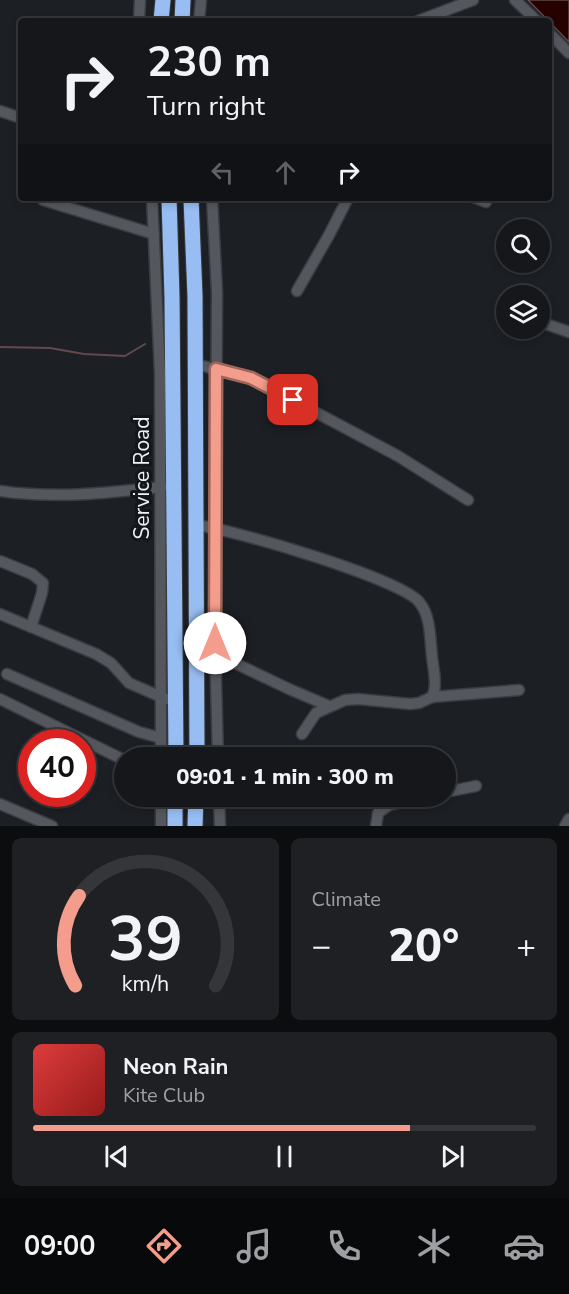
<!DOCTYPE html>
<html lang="en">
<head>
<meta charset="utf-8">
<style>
	body { margin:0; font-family:"Nunito Sans",sans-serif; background:#1e2024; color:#f1f3f6; height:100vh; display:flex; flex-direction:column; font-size:22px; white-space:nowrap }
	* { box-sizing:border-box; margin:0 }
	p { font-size:20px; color:#9d9fa3 }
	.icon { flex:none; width:33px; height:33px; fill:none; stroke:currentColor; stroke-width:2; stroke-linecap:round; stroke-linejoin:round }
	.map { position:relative; height:826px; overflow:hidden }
	.sheet { display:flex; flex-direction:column; gap:12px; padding:12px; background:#0c0d0f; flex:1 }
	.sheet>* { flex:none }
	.guide { position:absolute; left:18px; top:18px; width:534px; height:183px; border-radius:6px; box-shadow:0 3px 9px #0003,0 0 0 2px #34363a; background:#15171b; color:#f1f3f6; overflow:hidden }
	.tools { position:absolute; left:496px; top:219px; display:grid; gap:12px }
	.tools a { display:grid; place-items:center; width:54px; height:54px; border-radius:50%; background:#15171b; box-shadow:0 3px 9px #0003,0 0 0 2px #34363a; font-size:30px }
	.speed { position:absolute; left:18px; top:729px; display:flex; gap:12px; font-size:30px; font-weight:700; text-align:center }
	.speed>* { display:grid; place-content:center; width:78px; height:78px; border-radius:50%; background:#15171b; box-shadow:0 3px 9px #0003,0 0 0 2px #34363a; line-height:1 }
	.speed .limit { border:9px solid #d22; background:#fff; color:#111 }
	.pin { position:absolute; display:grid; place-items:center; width:51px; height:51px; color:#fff; margin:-26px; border-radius:12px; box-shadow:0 3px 9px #0006 }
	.me { position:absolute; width:66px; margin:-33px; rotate:0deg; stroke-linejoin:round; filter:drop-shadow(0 0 4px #0008) }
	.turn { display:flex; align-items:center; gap:21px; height:126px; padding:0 30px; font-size:27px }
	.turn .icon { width:78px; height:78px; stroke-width:2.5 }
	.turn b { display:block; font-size:42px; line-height:51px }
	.lanes { display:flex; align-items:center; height:57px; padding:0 30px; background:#0003; justify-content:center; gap:30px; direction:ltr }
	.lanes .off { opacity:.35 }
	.big { font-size:45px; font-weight:800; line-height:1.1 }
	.sheet .widget { flex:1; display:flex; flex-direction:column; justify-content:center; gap:9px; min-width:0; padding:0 21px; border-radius:9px; background:#1e2024 }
	.sheet .dial { align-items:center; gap:0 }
	.dial svg { height:156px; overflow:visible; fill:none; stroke:#34363a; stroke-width:7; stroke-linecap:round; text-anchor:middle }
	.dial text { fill:#f1f3f6; stroke:none }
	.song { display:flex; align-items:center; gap:18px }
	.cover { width:72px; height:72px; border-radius:9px; background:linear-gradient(135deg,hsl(0 70% 55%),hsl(0 70% 35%)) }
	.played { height:6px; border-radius:3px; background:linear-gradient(90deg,#f49d8c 75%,#34363a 75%) }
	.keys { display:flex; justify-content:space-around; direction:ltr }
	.heat { display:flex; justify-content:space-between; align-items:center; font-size:33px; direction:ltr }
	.sheet .tiles { flex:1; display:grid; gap:12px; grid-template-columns:1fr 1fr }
	.widget:last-child { grid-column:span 2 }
	.trip { position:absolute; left:114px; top:747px; width:342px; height:60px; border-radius:30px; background:#15171b; box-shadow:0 3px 9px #0003,0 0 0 2px #34363a; font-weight:800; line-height:60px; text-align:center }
	.tabs { display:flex; height:96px; justify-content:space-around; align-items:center; background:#08090b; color:#9d9fa3 }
	.tabs .icon { width:42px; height:42px }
	.tabs .current { color:#f49d8c }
	.tabs b { font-size:27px; color:#f1f3f6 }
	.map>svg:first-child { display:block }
	.water { fill:#270000; stroke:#63494a; stroke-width:1.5 }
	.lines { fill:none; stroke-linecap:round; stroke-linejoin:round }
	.stream { stroke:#63494a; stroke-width:2 }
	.minor-casing { stroke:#393c40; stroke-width:13 }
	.highway-casing { stroke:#393c40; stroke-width:17 }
	.minor { stroke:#54585e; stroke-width:10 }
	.highway { stroke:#98bdf3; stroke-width:15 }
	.route-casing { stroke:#9f665b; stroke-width:15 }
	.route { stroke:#f49d8c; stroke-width:10 }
	.labels { text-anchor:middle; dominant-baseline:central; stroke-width:6; stroke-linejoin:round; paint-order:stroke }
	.street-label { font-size:21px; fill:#eff2f6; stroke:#13161b }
</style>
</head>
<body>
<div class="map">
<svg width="569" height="826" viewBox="0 0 569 826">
	<rect width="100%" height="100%" fill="#1c1f24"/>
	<path class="water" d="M528,0H569V42Z"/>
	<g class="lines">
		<path class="stream" d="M0,347L50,348L84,354L125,356L145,344"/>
		<defs>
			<g id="minor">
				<path d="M515,0L537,21"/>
				<path d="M139,21L140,0"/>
				<path d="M199,21L201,0"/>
				<path d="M418,21L473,0"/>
				<path d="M549,33L569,53"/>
				<path d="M0,111L21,118"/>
				<path d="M152,198L160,373L161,758"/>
				<path d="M212,198L217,292L215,643L218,758"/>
				<path d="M475,198L486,202"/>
				<path d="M43,200L154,234"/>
				<path d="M297,291L329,235L348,198"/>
				<path d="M540,322L569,332"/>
				<path d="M195,364L251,378L398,456L468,500"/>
				<path d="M0,491C54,499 108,493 162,487"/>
				<path d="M196,525C231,529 403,579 420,603C431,617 430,640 432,656C433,669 438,685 432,697L419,703L410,704L358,699L345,700L316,713L302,734"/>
				<path d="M0,561L32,574L43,583L42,593L31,627"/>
				<path d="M0,614L96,654L111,663L129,683L166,699"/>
				<path d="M216,654L289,689L329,706"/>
				<path d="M7,674L139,732L161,738"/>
				<path d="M432,697L519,690"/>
				<path d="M0,699L124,760"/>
				<path d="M446,792L476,786"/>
				<path d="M219,796L220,826"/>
				<path d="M0,804L52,826"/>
				<path d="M161,826V796"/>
				<path d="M376,826L378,813L389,805L427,796"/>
				<path d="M565,826L569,819"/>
			</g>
			<g id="highway">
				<path d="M161,21L163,0"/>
				<path d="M182,21L183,0"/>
				<path d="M169,198L172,297L176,758"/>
				<path d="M191,198L195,296L197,758"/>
				<path d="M175,826V796"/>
				<path d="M195,826L196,796"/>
			</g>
		</defs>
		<use href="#minor" class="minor-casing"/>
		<use href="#highway" class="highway-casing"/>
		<use href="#minor" class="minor"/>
		<use href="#highway" class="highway"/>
	</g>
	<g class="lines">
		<defs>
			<path id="route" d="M215,643L216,369L251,378L293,400"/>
		</defs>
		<use href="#route" class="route-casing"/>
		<use href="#route" class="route"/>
	</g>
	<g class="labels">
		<g class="street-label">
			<text transform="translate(142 478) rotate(-90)">Service Road</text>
		</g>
	</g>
</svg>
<div class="tools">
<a><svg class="icon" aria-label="search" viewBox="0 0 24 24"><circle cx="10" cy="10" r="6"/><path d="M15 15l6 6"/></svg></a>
<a><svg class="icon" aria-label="layers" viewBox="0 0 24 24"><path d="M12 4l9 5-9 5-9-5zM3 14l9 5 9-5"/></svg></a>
</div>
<div class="speed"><div class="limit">40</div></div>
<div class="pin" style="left:293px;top:400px;background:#d93025"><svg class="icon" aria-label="arrive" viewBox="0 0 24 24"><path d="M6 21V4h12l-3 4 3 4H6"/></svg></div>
<svg class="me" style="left:215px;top:643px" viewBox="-20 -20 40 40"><circle r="19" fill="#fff"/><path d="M0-13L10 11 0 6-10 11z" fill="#f49d8c"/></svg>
<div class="trip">09:01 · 1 min · 300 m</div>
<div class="guide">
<div class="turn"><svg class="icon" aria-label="right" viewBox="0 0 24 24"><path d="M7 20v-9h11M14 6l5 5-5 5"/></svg><div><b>230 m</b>Turn right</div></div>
<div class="lanes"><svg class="icon off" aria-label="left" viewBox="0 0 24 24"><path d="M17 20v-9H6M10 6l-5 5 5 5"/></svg><svg class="icon off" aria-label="ahead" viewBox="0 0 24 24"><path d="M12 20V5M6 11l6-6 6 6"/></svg><svg class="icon" aria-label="right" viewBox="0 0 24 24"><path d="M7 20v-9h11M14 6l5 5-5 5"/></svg></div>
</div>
</div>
<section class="sheet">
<div class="tiles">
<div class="widget dial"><svg viewBox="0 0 100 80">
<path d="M14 69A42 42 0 1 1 86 69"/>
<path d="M14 69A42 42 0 0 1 16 23" stroke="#f49d8c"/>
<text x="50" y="56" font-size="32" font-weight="700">39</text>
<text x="50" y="72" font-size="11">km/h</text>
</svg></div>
<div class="widget"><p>Climate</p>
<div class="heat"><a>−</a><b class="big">20°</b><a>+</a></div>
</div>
<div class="widget">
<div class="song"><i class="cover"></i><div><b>Neon Rain</b><p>Kite Club</p></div></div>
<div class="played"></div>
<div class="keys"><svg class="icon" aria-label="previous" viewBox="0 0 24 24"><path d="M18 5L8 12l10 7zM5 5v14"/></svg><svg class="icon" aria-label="pause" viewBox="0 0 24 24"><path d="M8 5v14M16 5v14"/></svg><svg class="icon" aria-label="next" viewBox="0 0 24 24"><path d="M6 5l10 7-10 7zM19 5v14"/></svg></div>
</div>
</div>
</section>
<nav class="tabs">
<b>09:00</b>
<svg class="icon current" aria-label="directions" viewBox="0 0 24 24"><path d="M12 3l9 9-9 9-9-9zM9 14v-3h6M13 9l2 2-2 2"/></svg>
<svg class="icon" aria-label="music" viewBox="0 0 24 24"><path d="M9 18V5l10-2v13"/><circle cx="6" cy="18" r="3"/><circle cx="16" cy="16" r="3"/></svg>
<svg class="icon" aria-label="phone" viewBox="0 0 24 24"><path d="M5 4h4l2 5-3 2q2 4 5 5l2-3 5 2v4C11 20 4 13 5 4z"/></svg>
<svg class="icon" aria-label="climate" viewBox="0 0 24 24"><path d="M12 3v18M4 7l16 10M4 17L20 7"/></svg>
<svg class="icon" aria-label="car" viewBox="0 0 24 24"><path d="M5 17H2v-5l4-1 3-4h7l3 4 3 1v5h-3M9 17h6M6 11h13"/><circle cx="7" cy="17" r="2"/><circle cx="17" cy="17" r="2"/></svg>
</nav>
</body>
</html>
